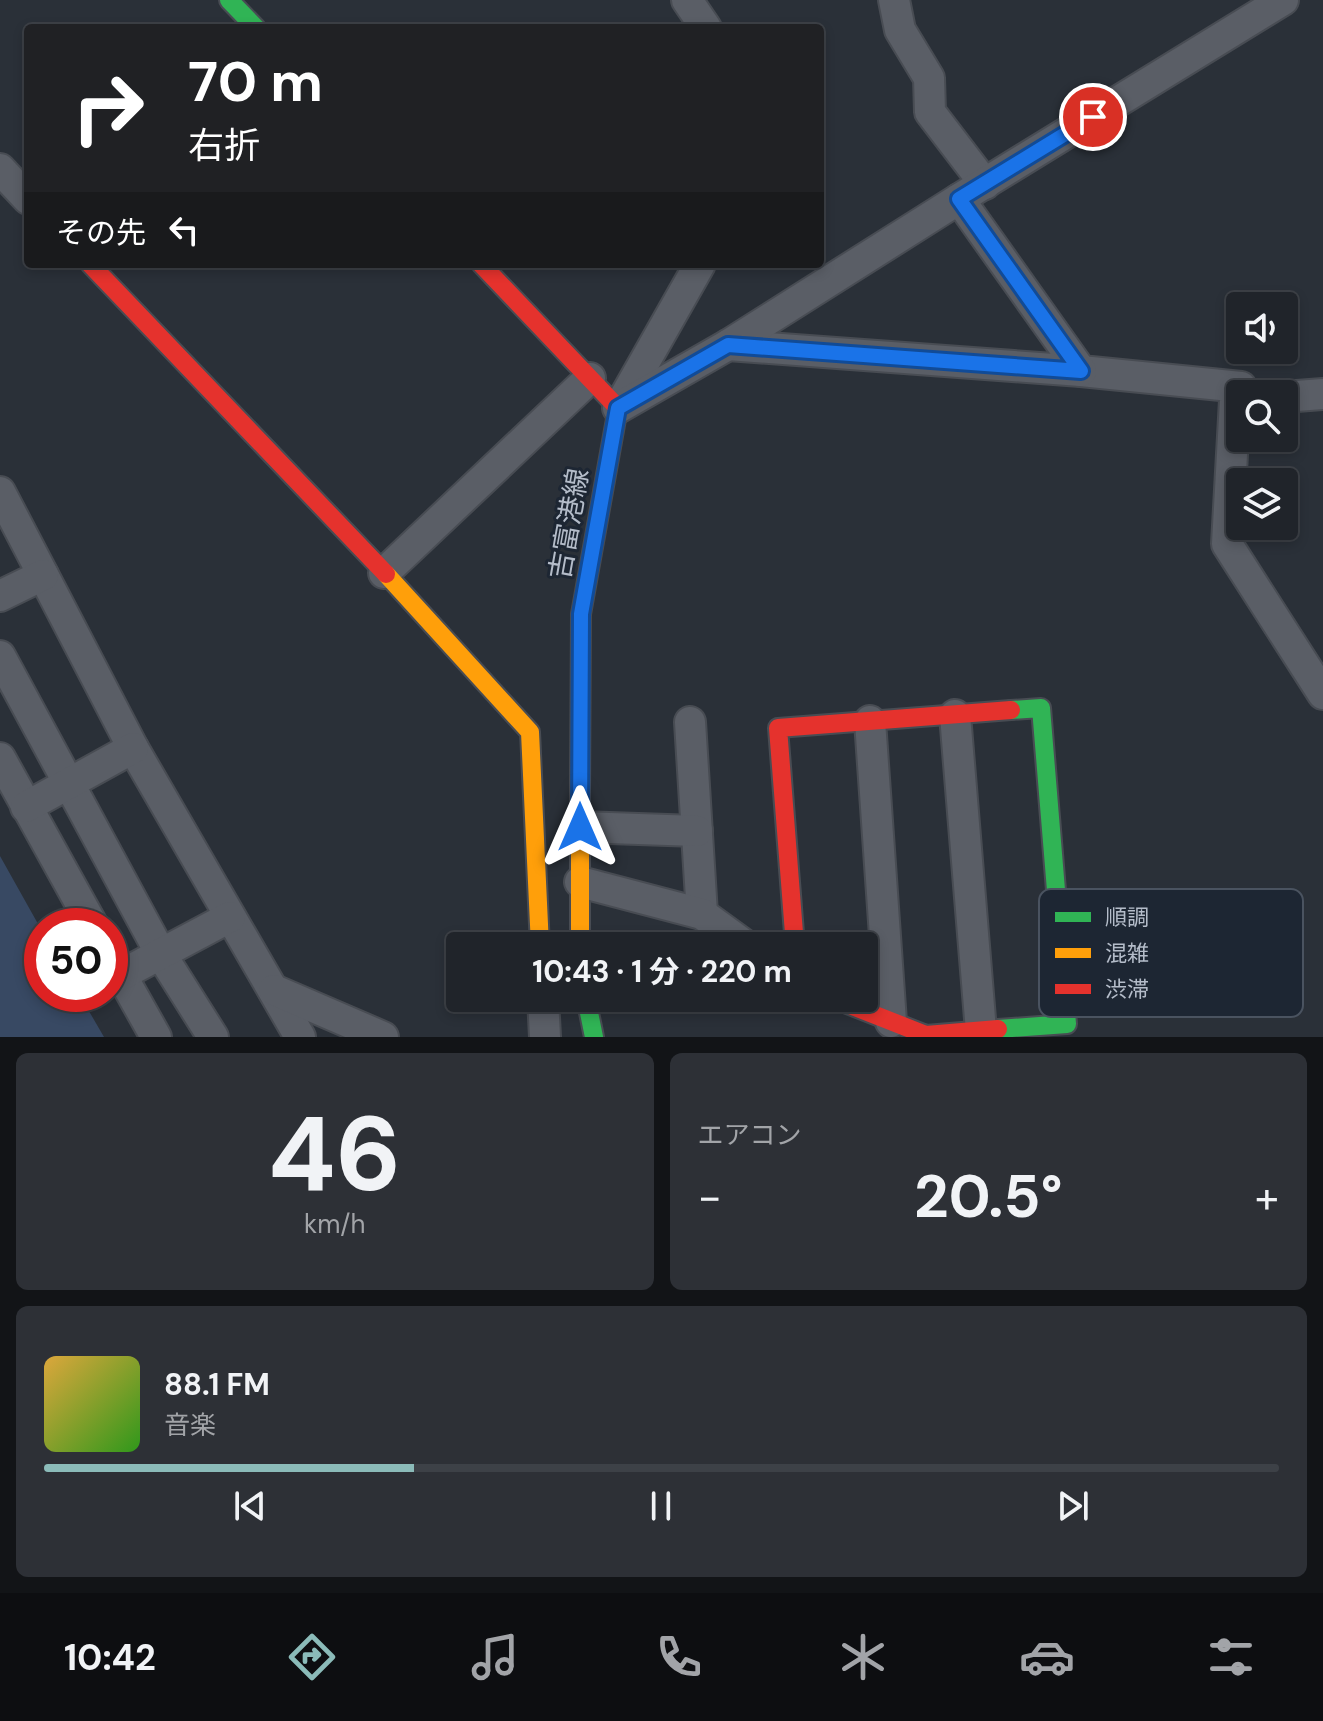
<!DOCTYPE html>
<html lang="ja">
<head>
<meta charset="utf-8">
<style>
	body { margin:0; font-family:"DM Sans","Noto Sans JP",sans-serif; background:#2d3036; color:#f1f3f6; height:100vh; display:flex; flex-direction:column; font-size:30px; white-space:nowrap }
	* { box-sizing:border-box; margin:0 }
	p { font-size:26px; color:#a2a4a8 }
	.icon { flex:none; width:44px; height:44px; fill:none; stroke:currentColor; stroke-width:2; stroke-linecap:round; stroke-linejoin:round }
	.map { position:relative; height:1037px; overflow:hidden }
	.details { display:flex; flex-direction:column; gap:16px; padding:16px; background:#121417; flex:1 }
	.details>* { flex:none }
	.banner { position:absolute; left:24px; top:24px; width:800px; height:244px; border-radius:8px; box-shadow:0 4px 12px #0003,0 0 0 2px #3d4147; background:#202124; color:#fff; overflow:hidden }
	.buttons { position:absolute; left:1226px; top:292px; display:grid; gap:16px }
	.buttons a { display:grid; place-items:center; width:72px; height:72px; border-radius:8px; background:#20242a; box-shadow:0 4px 12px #0003,0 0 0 2px #3d4147; font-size:40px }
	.speed { position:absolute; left:24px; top:908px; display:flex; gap:16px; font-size:40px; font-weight:700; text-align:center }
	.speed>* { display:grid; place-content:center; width:104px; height:104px; border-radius:50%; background:#20242a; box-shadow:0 4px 12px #0003,0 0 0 2px #3d4147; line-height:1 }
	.speed .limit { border:12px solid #d22; background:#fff; color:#111 }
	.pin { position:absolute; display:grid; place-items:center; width:68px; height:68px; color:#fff; margin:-34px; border:4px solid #fff; border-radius:50%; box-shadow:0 2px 8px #0007 }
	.me { position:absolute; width:88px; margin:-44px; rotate:0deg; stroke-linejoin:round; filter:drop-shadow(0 0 6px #0008) }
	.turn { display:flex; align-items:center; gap:28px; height:168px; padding:0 32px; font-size:36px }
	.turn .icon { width:104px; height:104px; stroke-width:2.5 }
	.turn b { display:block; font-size:56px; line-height:68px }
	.then { display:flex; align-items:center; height:76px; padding:0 32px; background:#0003; gap:16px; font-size:30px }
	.big { font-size:60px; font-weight:700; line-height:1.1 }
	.details .widget { flex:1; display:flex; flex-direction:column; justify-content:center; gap:12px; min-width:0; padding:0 28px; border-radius:12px; background:#2d3036 }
	.details .dial { align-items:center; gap:0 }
	.dial b { font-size:104px; line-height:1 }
	.song { display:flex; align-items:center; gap:24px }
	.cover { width:96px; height:96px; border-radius:12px; background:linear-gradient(135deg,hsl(40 70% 55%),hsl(110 70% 35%)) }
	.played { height:8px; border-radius:4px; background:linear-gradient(90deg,#8bbbb9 30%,#3d4147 30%) }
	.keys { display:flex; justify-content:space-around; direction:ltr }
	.heat { display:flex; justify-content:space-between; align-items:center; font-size:44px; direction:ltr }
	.details .tiles { flex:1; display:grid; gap:16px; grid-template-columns:1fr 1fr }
	.widget:last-child { grid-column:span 2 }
	.trip { position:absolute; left:446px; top:932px; width:432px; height:80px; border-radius:8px; background:#20242a; box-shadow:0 4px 12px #0003,0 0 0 2px #3d4147; font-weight:700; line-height:80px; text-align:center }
	.tabs { display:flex; height:128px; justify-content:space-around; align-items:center; background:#0d0e11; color:#a2a4a8 }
	.tabs .icon { width:56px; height:56px }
	.tabs .on { color:#8bbbb9 }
	.tabs b { font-size:36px; color:#f1f3f6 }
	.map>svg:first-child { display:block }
	.water { fill:#384963 }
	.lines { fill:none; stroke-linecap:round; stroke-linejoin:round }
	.street-casing { stroke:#484c53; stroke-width:34 }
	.fast-casing { stroke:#484c53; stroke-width:22 }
	.slow-casing { stroke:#484c53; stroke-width:22 }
	.jam-casing { stroke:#484c53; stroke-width:22 }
	.street { stroke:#5a5e66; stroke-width:30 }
	.fast { stroke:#30b455; stroke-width:18 }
	.slow { stroke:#ff9f0a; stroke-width:18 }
	.jam { stroke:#e5322d; stroke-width:18 }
	.route-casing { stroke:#114b97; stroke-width:20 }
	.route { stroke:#1a73e8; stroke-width:14 }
	.labels { text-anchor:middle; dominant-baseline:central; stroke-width:6; stroke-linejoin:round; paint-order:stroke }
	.street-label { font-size:28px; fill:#b4bcc9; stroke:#1d2633 }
	.key { fill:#1d2633; stroke:#4a5360; stroke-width:2 }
	.key-label { font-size:22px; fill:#b4bcc9 }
</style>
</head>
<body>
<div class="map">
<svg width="1323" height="1037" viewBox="0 0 1323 1037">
	<rect width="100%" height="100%" fill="#2a3038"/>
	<path class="water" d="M0,856L42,931V994H79L104,1037H0Z"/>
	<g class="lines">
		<defs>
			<g id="street">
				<path d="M687,0L706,28"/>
				<path d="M894,0L900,30L929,78L930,112L985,184"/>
				<path d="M0,169L28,199"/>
				<path d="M959,199L1081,371L1241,387L1235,400L1227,544L1323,694"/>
				<path d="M728,345L1081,371"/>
				<path d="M1284,397L1323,394"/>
				<path d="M619,407L700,264"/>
				<path d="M618,408L728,345L959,199L1283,0"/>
				<path d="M0,492L133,748L300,1037"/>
				<path d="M384,573L590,378"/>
				<path d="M0,596L43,575"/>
				<path d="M0,656L162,956L213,1037"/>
				<path d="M955,715L981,1031"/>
				<path d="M870,721L891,1022"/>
				<path d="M690,722L702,914"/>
				<path d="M0,758L93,926"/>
				<path d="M26,807L133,748"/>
				<path d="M580,827L697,831"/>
				<path d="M580,882L702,914L746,946"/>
				<path d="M110,955L156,1037"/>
				<path d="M121,975L230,917"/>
				<path d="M274,990L383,1037"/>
				<path d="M543,998L545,1037"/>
			</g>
			<g id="fast">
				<path d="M229,0L256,28"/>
				<path d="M586,998L594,1037"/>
				<path d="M998,1029L1067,1024L1041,708L1011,710"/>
			</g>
			<g id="slow">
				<path d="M386,574L530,732L540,946"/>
				<path d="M580,946V794"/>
			</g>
			<g id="jam">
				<path d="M90,264L386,574"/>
				<path d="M481,264L618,408L581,614L580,794"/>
				<path d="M795,946L778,728L1011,710"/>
				<path d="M832,998L926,1035L998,1029"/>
			</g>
		</defs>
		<use href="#street" class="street-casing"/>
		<use href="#fast" class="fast-casing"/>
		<use href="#slow" class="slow-casing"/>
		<use href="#jam" class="jam-casing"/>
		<use href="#street" class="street"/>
		<use href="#fast" class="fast"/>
		<use href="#slow" class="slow"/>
		<use href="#jam" class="jam"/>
	</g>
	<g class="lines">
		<defs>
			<path id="route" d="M580,827L581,614L618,408L728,345L1081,371L959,199L1093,117"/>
		</defs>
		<use href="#route" class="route-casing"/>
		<use href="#route" class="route"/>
	</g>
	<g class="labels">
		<g class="street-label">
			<text transform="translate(569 524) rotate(-80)">吉富港線</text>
		</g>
	</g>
	<rect x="1039" y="889" width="264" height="128" rx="12" class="key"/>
	<rect x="1055" y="912" width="36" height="10" fill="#30b455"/>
	<rect x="1055" y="948" width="36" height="10" fill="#ff9f0a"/>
	<rect x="1055" y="984" width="36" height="10" fill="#e5322d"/>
	<g class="key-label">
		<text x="1105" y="925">順調</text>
		<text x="1105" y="961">混雑</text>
		<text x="1105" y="997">渋滞</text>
	</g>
</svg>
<div class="buttons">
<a><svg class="icon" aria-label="sound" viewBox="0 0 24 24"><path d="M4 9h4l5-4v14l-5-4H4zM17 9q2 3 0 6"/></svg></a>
<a><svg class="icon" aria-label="search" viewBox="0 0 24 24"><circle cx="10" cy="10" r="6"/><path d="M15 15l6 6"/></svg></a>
<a><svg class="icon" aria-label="layers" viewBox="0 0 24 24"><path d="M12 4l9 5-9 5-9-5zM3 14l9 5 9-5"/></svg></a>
</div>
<div class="speed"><div class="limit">50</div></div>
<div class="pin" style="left:1093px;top:117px;background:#d93025"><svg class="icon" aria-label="arrive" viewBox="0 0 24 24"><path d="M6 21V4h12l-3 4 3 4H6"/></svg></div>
<svg class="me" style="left:580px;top:827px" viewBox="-20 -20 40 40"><path d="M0-17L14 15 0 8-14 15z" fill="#1a73e8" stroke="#fff" stroke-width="4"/></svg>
<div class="trip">10:43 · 1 分 · 220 m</div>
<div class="banner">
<div class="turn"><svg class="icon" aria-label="right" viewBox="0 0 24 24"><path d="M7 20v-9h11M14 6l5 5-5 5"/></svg><div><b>70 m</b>右折</div></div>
<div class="then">その先<svg class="icon" aria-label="left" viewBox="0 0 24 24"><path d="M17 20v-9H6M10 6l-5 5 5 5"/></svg></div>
</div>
</div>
<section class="details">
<div class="tiles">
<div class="widget dial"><b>46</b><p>km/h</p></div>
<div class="widget"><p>エアコン</p>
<div class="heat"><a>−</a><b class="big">20.5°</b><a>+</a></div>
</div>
<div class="widget">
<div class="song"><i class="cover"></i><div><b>88.1 FM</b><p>音楽</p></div></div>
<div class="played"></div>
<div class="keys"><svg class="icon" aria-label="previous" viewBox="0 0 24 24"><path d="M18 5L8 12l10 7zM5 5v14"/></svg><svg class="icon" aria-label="pause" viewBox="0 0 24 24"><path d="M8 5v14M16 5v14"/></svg><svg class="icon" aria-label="next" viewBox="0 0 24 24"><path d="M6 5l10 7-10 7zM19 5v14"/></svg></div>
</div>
</div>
</section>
<nav class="tabs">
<b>10:42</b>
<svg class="icon on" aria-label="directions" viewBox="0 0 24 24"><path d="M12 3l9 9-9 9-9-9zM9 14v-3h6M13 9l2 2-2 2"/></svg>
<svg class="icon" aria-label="music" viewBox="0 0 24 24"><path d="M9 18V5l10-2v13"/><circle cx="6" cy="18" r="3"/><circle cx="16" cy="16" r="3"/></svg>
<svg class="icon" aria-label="phone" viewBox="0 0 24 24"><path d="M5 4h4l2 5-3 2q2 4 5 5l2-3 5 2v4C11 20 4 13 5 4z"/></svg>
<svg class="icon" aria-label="climate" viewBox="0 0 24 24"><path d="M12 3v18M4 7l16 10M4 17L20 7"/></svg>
<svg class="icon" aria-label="car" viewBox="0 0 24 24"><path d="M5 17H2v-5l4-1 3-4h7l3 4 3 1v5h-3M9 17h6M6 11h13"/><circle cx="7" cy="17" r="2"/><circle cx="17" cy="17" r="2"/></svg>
<svg class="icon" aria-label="filters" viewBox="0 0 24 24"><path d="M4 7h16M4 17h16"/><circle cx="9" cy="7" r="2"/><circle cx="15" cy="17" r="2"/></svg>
</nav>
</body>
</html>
